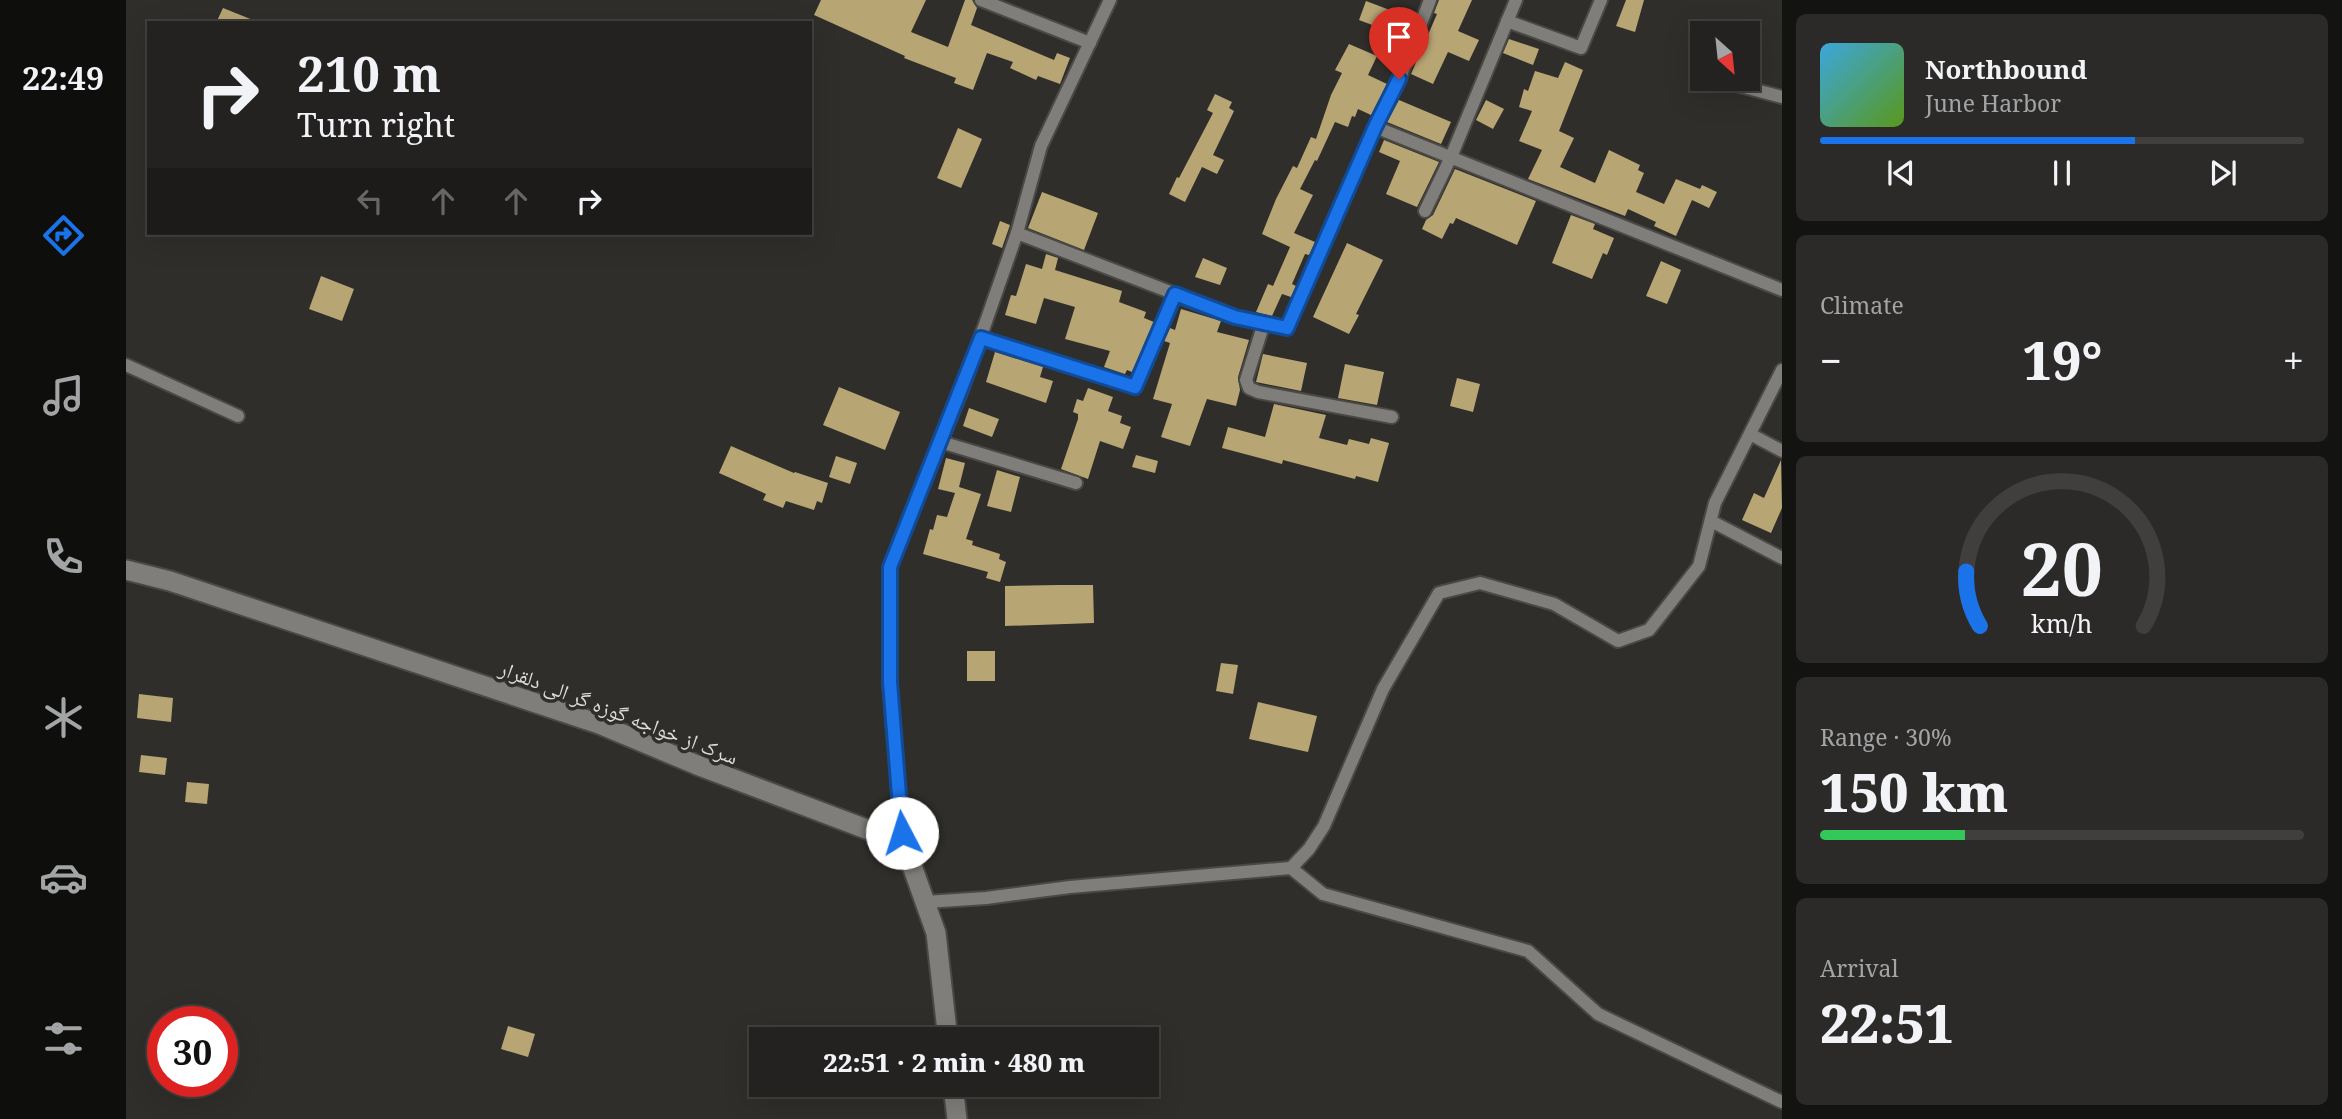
<!DOCTYPE html>
<html lang="en">
<head>
<meta charset="utf-8">
<style>
	body { margin:0; font-family:"Noto Serif","Noto Naskh Arabic",serif; background:#2b2a29; color:#f1f3f6; height:100vh; display:flex; flex-direction:column; font-size:26px; white-space:nowrap }
	* { box-sizing:border-box; margin:0 }
	p { font-size:23px; color:#a3a4a5 }
	.icon { flex:none; width:38px; height:38px; fill:none; stroke:currentColor; stroke-width:2; stroke-linecap:round; stroke-linejoin:round }
	.map { position:relative; flex:1; overflow:hidden }
	.side { display:flex; flex-direction:column; gap:14px; padding:14px; background:#131312; width:560px }
	.side>* { flex:none }
	.banner { position:absolute; left:21px; top:21px; width:665px; height:214px; border-radius:0px; box-shadow:0 7px 28px #0002,0 0 0 2px #403f3e; background:#232220; color:#f1f3f6; overflow:hidden }
	.needle { width:46px; rotate:153deg }
	.controls { position:absolute; left:1564px; top:21px; display:grid; gap:14px }
	.controls a { display:grid; place-items:center; width:70px; height:70px; border-radius:0px; background:#232220; box-shadow:0 7px 28px #0002,0 0 0 2px #403f3e; font-size:35px }
	.speed { position:absolute; left:21px; top:1006px; display:flex; gap:14px; font-size:35px; font-weight:700; text-align:center }
	.speed>* { display:grid; place-content:center; width:91px; height:91px; border-radius:50%; background:#232220; box-shadow:0 7px 28px #0002,0 0 0 2px #403f3e; line-height:1 }
	.speed .limit { border:10px solid #d22; background:#fff; color:#111 }
	.pin { position:absolute; display:grid; place-items:center; width:60px; height:60px; color:#fff; margin:-72px -30px; border-radius:50% 50% 50% 0; rotate:-45deg; box-shadow:0 0 7px #0007 }
	.pin .icon { rotate:45deg }
	.me { position:absolute; width:77px; margin:-38px; rotate:355deg; stroke-linejoin:round; filter:drop-shadow(0 0 5px #0008) }
	.turn { display:flex; align-items:center; gap:24px; height:147px; padding:0 35px; font-size:32px }
	.turn .icon { width:91px; height:91px; stroke-width:2.5 }
	.turn b { display:block; font-size:49px; line-height:60px }
	.lanes { display:flex; align-items:center; height:66px; padding:0 35px; background:#0003; justify-content:center; gap:35px; direction:ltr }
	.lanes .off { opacity:.35 }
	.big { font-size:52px; font-weight:800; line-height:1.1 }
	.side .widget { flex:1; display:flex; flex-direction:column; justify-content:center; gap:10px; min-width:0; padding:0 24px; border-radius:10px; background:#2b2a29 }
	.side .dial { align-items:center; gap:0 }
	.dial svg { height:182px; overflow:visible; fill:none; stroke:#403f3e; stroke-width:7; stroke-linecap:round; text-anchor:middle }
	.dial text { fill:#f1f3f6; stroke:none }
	.song { display:flex; align-items:center; gap:21px }
	.cover { width:84px; height:84px; border-radius:10px; background:linear-gradient(135deg,hsl(200 70% 55%),hsl(90 70% 35%)) }
	.played { height:7px; border-radius:4px; background:linear-gradient(90deg,#1a73e8 65%,#403f3e 65%) }
	.keys { display:flex; justify-content:space-around; direction:ltr }
	.heat { display:flex; justify-content:space-between; align-items:center; font-size:38px; direction:ltr }
	.charge { height:10px; border-radius:5px; background:linear-gradient(90deg,#34c759 30%,#403f3e 0) }
	.trip { position:absolute; left:623px; top:1027px; width:410px; height:70px; border-radius:0px; background:#232220; box-shadow:0 7px 28px #0002,0 0 0 2px #403f3e; font-weight:800; line-height:70px; text-align:center }
	main { display:flex; flex:1; min-height:0 }
	.dock { display:flex; flex-direction:column; width:126px; justify-content:space-around; align-items:center; background:#0e0e0d; color:#a3a4a5 }
	.dock .icon { width:49px; height:49px }
	.dock .current { color:#1a73e8 }
	.dock b { font-size:32px; color:#f1f3f6 }
	.map>svg:first-child { display:block }
	.building { fill:#b8a574 }
	.lines { fill:none; stroke-linecap:round; stroke-linejoin:round }
	.street-casing { stroke:#4a4946; stroke-width:16 }
	.secondary-casing { stroke:#4a4946; stroke-width:23 }
	.street { stroke:#807e7a; stroke-width:12 }
	.secondary { stroke:#807e7a; stroke-width:19 }
	.route-casing { stroke:#114b97; stroke-width:18 }
	.route { stroke:#1a73e8; stroke-width:12 }
	.labels { text-anchor:middle; dominant-baseline:central; stroke-width:7; stroke-linejoin:round; paint-order:stroke }
	.street-label { font-size:21px; fill:#dcdcd9; stroke:#2f2e2a }
</style>
</head>
<body>
<main>
<nav class="dock">
<b>22:49</b>
<svg class="icon current" aria-label="directions" viewBox="0 0 24 24"><path d="M12 3l9 9-9 9-9-9zM9 14v-3h6M13 9l2 2-2 2"/></svg>
<svg class="icon" aria-label="music" viewBox="0 0 24 24"><path d="M9 18V5l10-2v13"/><circle cx="6" cy="18" r="3"/><circle cx="16" cy="16" r="3"/></svg>
<svg class="icon" aria-label="phone" viewBox="0 0 24 24"><path d="M5 4h4l2 5-3 2q2 4 5 5l2-3 5 2v4C11 20 4 13 5 4z"/></svg>
<svg class="icon" aria-label="climate" viewBox="0 0 24 24"><path d="M12 3v18M4 7l16 10M4 17L20 7"/></svg>
<svg class="icon" aria-label="car" viewBox="0 0 24 24"><path d="M5 17H2v-5l4-1 3-4h7l3 4 3 1v5h-3M9 17h6M6 11h13"/><circle cx="7" cy="17" r="2"/><circle cx="17" cy="17" r="2"/></svg>
<svg class="icon" aria-label="filters" viewBox="0 0 24 24"><path d="M4 7h16M4 17h16"/><circle cx="9" cy="7" r="2"/><circle cx="15" cy="17" r="2"/></svg>
</nav>
<div class="map">
<svg width="1656" height="1119" viewBox="0 0 1656 1119">
	<rect width="100%" height="100%" fill="#2f2e2a"/>
	<g class="building">
		<path d="M695,0H800L785,32L822,47L839,0H846L851,8L845,25L928,60L931,53L944,58L934,84L912,76L910,80L884,68L887,62L861,53L847,90L828,83L830,78L778,58L779,56L688,15Z"/>
		<path d="M1313,0H1346L1332,31L1353,40L1343,61L1322,52L1307,84L1285,74L1311,14L1308,13Z"/>
		<path d="M1500,0H1518L1509,32L1490,26Z"/>
		<path d="M1240,1L1269,12L1262,31L1233,20Z"/>
		<path d="M97,8L132,22V23H90Z"/>
		<path d="M1383,39L1413,49L1407,65L1377,53Z"/>
		<path d="M1223,44L1251,56L1242,75L1261,84L1245,115L1232,109L1229,117L1226,116L1222,127L1209,122L1191,161L1189,160L1174,189L1187,195L1168,233L1189,242L1183,255L1179,254L1166,284L1170,286L1165,297L1156,294L1146,316L1130,312L1142,284L1147,286L1164,247L1136,234L1150,199L1167,166L1171,168L1185,137L1190,139L1205,95L1216,73L1209,70Z"/>
		<path d="M1439,62L1457,70L1433,131L1448,138L1434,167L1469,183L1483,150L1514,165L1512,170L1518,173L1510,192L1538,204L1550,179L1574,189L1576,185L1591,192L1583,208L1566,200L1550,236L1528,226L1530,222L1502,209L1499,216L1402,179L1416,150L1393,141L1406,111L1393,107L1398,89L1402,91L1409,71L1432,78Z"/>
		<path d="M1089,94L1106,102L1103,108L1108,111L1087,155L1098,160L1091,174L1076,167L1059,202L1043,194L1051,177L1053,178L1087,113L1081,110Z"/>
		<path d="M1273,100L1325,122L1315,144L1261,122Z"/>
		<path d="M1360,100L1378,109L1367,129L1350,120Z"/>
		<path d="M832,128L856,139L835,188L811,178Z"/>
		<path d="M1258,140L1313,162L1291,207L1260,194L1274,161L1253,152Z"/>
		<path d="M1329,169L1410,201L1391,245L1330,218L1327,224L1324,223L1316,239L1296,229L1300,220L1307,215Z"/>
		<path d="M916,192L972,213L958,250L902,228Z"/>
		<path d="M1445,215L1469,224L1467,229L1488,238L1481,255L1477,253L1466,279L1426,263Z"/>
		<path d="M874,221L884,225L876,248L866,244Z"/>
		<path d="M1221,243L1257,260L1230,314L1233,315L1223,334L1187,317Z"/>
		<path d="M920,254L932,258L929,270L996,291L993,302L1020,312L1018,318L1028,322L1006,372L1001,370L999,374L978,367L984,351L939,339L949,307L918,298L910,324L879,315L885,295L890,296L900,264L916,269Z"/>
		<path d="M1077,258L1101,268L1094,285L1069,277Z"/>
		<path d="M1535,261L1555,270L1541,304L1520,296Z"/>
		<path d="M195,276L228,289L216,321L183,309Z"/>
		<path d="M1055,309L1095,321L1091,332L1123,340L1112,377L1114,390L1110,406L1081,399L1064,446L1035,437L1046,404L1027,399L1044,343L1038,341L1044,328L1049,330Z"/>
		<path d="M869,352L917,367L914,377L927,381L920,403L860,382Z"/>
		<path d="M1137,354L1181,363L1175,391L1130,382Z"/>
		<path d="M1219,364L1258,372L1251,405L1212,398Z"/>
		<path d="M1331,378L1354,384L1347,412L1324,406Z"/>
		<path d="M713,387L774,412L759,450L697,425Z"/>
		<path d="M962,388L987,397L982,411L996,416L994,423L1005,427L997,449L974,441L962,479L935,469L952,419V414L947,412L951,399L957,401Z"/>
		<path d="M1148,404L1200,415L1193,438L1221,445L1223,439L1243,444L1245,438L1263,443L1252,482L1230,476L1229,479L1157,460L1156,464L1096,448L1102,427L1139,437Z"/>
		<path d="M843,408L873,419L866,437L837,426Z"/>
		<path d="M605,446L668,473L669,472L702,483L696,503L691,501L688,510L660,501L657,508L637,500L640,494L593,473Z"/>
		<path d="M1010,455L1032,461L1029,473L1006,467Z"/>
		<path d="M710,456L731,463L724,484L703,477Z"/>
		<path d="M820,458L839,463L833,487L855,494L840,539L847,541L846,545L874,554L873,559L880,562L874,582L860,578L862,572L797,554L804,529L807,530L811,515L821,517L829,493L812,489Z"/>
		<path d="M1655,460L1656,508L1645,533L1616,520L1628,493L1638,498Z"/>
		<path d="M871,470L894,477L885,512L861,506Z"/>
		<path d="M932,585H967L968,623L879,626V586Z"/>
		<rect x="841" y="651" width="28" height="30"/>
		<path d="M1095,663L1112,665L1107,694L1090,691Z"/>
		<path d="M13,694L47,698L45,722L11,718Z"/>
		<path d="M1132,702L1191,716L1182,752L1123,739Z"/>
		<path d="M15,755L41,758L39,775L13,772Z"/>
		<path d="M61,782L83,784L81,804L59,802Z"/>
		<path d="M382,1026L409,1034L402,1057L375,1049Z"/>
	</g>
	<g class="lines">
		<defs>
			<g id="street">
				<path d="M855,0L964,43"/>
				<path d="M1381,21L1455,48L1475,0"/>
				<path d="M1603,83L1656,97"/>
				<path d="M1249,127L1656,290"/>
				<path d="M1299,211L1325,157L1390,0"/>
				<path d="M891,233L915,146L984,0"/>
				<path d="M1138,323L1120,380L1123,388L1132,392L1266,417"/>
				<path d="M855,338L1009,387L1049,294"/>
				<path d="M0,365L112,416"/>
				<path d="M1624,434L1656,451"/>
				<path d="M815,442L950,483"/>
				<path d="M1585,521L1656,558"/>
				<path d="M770,846L776,833L763,682L764,567L836,390L891,233L1109,317L1161,328L1249,127L1273,80L1304,0"/>
				<path d="M1165,868L1183,849L1198,826L1257,689L1313,593L1354,583L1428,604L1492,641L1523,630L1573,566L1589,503L1656,370"/>
				<path d="M800,902L860,898L944,887L1165,868L1197,894L1402,951L1472,1014L1656,1102"/>
			</g>
			<g id="secondary">
				<path d="M0,570L44,581L473,724L571,765L764,838L785,863L810,933L822,1040"/>
				<path d="M827,1085L831,1119"/>
			</g>
		</defs>
		<use href="#street" class="street-casing"/>
		<use href="#secondary" class="secondary-casing"/>
		<use href="#street" class="street"/>
		<use href="#secondary" class="secondary"/>
	</g>
	<g class="lines">
		<defs>
			<path id="route" d="M776,833L764,682V567L855,338L1009,387L1049,294L1109,317L1161,328L1249,127L1273,79"/>
		</defs>
		<use href="#route" class="route-casing"/>
		<use href="#route" class="route"/>
	</g>
	<g class="labels">
		<g class="street-label">
			<text transform="translate(493 712) rotate(21)">سرک از خواجه گوزه گر الی دلقرار</text>
		</g>
	</g>
</svg>
<div class="controls">
<a><svg class="needle" viewBox="-14 -14 28 28"><path d="M0-13l5 13h-10z" fill="#e53935"/><path d="M0 13l5-13h-10z" fill="#a3a4a5"/></svg></a>
</div>
<div class="speed"><div class="limit">30</div></div>
<div class="pin" style="left:1273px;top:79px;background:#d93025"><svg class="icon" aria-label="arrive" viewBox="0 0 24 24"><path d="M6 21V4h12l-3 4 3 4H6"/></svg></div>
<svg class="me" style="left:776px;top:833px" viewBox="-20 -20 40 40"><circle r="19" fill="#fff"/><path d="M0-13L10 11 0 6-10 11z" fill="#1a73e8"/></svg>
<div class="trip">22:51 · 2 min · 480 m</div>
<div class="banner">
<div class="turn"><svg class="icon" aria-label="right" viewBox="0 0 24 24"><path d="M7 20v-9h11M14 6l5 5-5 5"/></svg><div><b>210 m</b>Turn right</div></div>
<div class="lanes"><svg class="icon off" aria-label="left" viewBox="0 0 24 24"><path d="M17 20v-9H6M10 6l-5 5 5 5"/></svg><svg class="icon off" aria-label="ahead" viewBox="0 0 24 24"><path d="M12 20V5M6 11l6-6 6 6"/></svg><svg class="icon off" aria-label="ahead" viewBox="0 0 24 24"><path d="M12 20V5M6 11l6-6 6 6"/></svg><svg class="icon" aria-label="right" viewBox="0 0 24 24"><path d="M7 20v-9h11M14 6l5 5-5 5"/></svg></div>
</div>
</div>
<section class="side">
<div class="widget">
<div class="song"><i class="cover"></i><div><b>Northbound</b><p>June Harbor</p></div></div>
<div class="played"></div>
<div class="keys"><svg class="icon" aria-label="previous" viewBox="0 0 24 24"><path d="M18 5L8 12l10 7zM5 5v14"/></svg><svg class="icon" aria-label="pause" viewBox="0 0 24 24"><path d="M8 5v14M16 5v14"/></svg><svg class="icon" aria-label="next" viewBox="0 0 24 24"><path d="M6 5l10 7-10 7zM19 5v14"/></svg></div>
</div>
<div class="widget"><p>Climate</p>
<div class="heat"><a>−</a><b class="big">19°</b><a>+</a></div>
</div>
<div class="widget dial"><svg viewBox="0 0 100 80">
<path d="M14 69A42 42 0 1 1 86 69"/>
<path d="M14 69A42 42 0 0 1 8 45" stroke="#1a73e8"/>
<text x="50" y="56" font-size="32" font-weight="700">20</text>
<text x="50" y="72" font-size="11">km/h</text>
</svg></div>
<div class="widget"><p>Range · 30%</p><b class="big">150 km</b><div class="charge"></div></div>
<div class="widget"><p>Arrival</p><b class="big">22:51</b></div>
</section>
</main>
</body>
</html>
